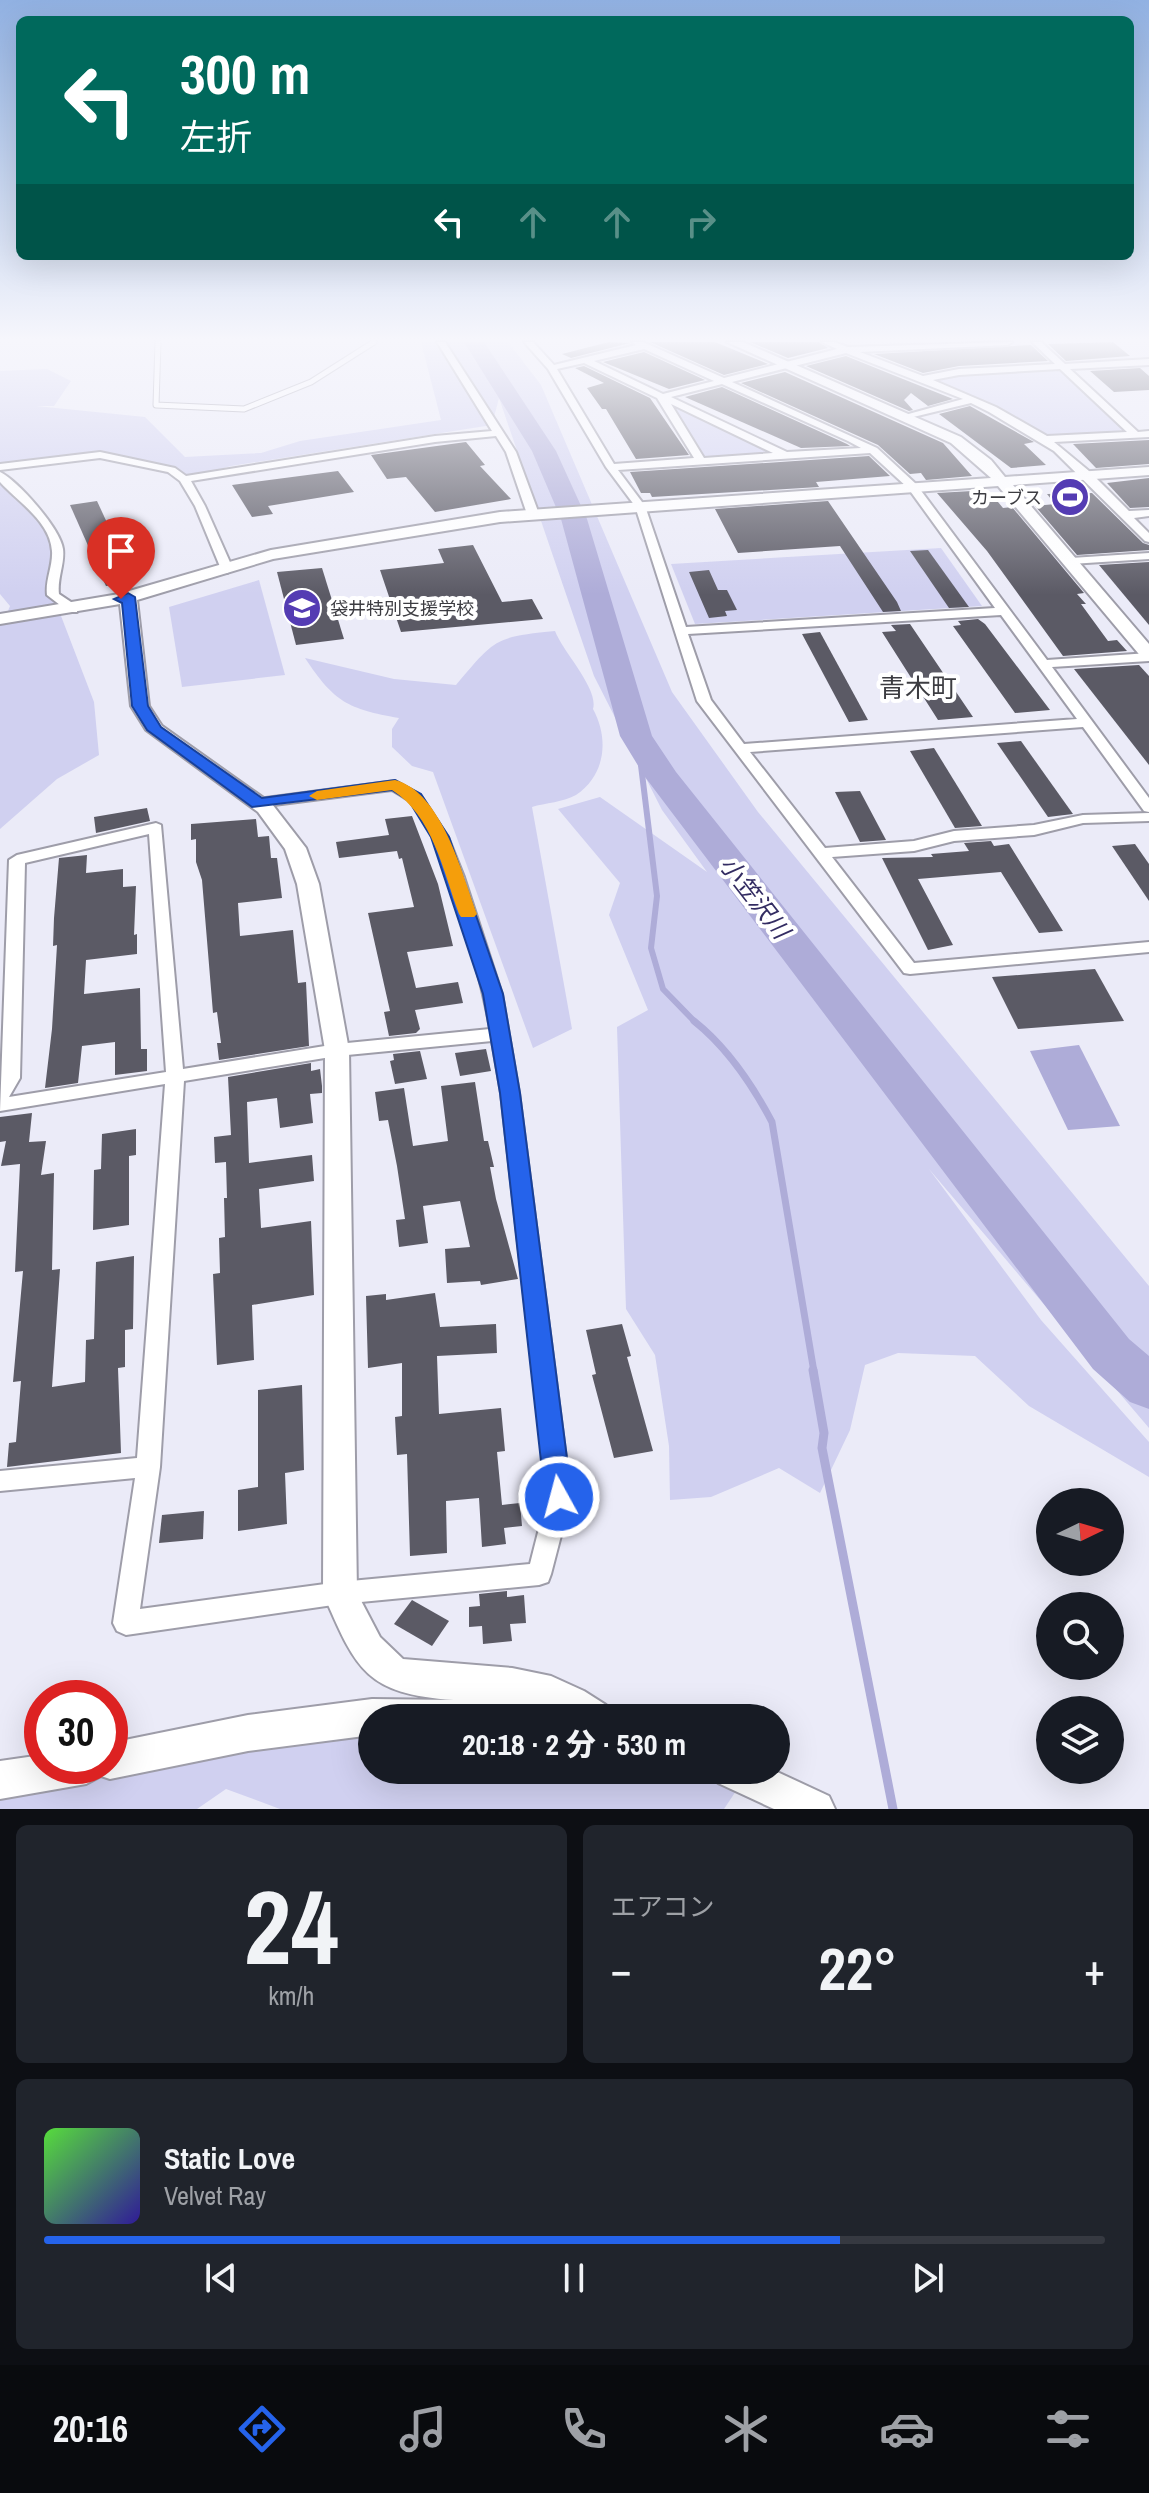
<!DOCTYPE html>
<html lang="ja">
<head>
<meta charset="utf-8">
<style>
	body { margin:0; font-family:"Archivo Narrow","Noto Sans JP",sans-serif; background:#20242c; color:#f1f3f6; height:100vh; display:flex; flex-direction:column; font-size:30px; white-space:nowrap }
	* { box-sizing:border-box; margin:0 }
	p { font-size:26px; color:#9ea1a6 }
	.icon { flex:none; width:44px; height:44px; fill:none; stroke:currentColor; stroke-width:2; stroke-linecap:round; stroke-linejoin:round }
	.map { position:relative; height:1809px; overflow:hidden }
	.sheet { display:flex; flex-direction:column; gap:16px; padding:16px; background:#0d0f14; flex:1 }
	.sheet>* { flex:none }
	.hud { position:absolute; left:16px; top:16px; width:1118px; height:244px; border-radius:12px; box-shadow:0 8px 32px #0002; background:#00695c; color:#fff; overflow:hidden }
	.needle { width:52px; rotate:85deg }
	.buttons { position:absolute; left:1036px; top:1488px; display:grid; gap:16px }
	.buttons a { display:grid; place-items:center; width:88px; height:88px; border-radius:50%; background:#171b24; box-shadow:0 8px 32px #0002; font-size:40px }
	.speed { position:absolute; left:24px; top:1680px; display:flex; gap:16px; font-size:40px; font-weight:700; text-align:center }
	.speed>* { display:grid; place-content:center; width:104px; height:104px; border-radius:50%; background:#171b24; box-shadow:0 8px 32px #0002; line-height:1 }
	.speed .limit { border:12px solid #d22; background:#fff; color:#111 }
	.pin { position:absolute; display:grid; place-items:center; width:68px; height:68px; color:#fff; margin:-82px -34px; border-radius:50% 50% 50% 0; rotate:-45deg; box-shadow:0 0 8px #0007 }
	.pin .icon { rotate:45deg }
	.me { position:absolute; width:88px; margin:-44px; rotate:353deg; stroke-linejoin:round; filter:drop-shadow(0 0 6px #0008) }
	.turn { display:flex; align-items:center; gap:28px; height:168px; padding:0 32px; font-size:36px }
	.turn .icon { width:104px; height:104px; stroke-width:2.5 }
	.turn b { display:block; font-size:56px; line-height:68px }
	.lanes { display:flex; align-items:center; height:76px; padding:0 32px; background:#0003; justify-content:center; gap:40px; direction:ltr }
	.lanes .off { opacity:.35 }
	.big { font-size:60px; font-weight:800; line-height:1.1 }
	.sheet .card { flex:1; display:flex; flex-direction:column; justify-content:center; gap:12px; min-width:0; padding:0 28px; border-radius:12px; background:#20242c }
	.sheet .dial { align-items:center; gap:0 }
	.dial b { font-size:104px; line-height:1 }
	.song { display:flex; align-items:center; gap:24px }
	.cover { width:96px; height:96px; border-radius:12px; background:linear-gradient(135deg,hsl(110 70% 55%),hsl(250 70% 35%)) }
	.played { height:8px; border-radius:4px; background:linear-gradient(90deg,#2563eb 75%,#363941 75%) }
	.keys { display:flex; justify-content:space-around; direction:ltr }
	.heat { display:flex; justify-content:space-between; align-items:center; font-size:44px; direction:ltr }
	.sheet .tiles { flex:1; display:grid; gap:16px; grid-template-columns:1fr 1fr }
	.card:last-child { grid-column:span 2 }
	.trip { position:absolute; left:358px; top:1704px; width:432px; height:80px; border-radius:40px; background:#171b24; box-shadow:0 8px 32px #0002; font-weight:800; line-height:80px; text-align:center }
	.tabs { display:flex; height:128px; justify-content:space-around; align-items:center; background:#090b0e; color:#9ea1a6 }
	.tabs .icon { width:56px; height:56px }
	.tabs .selected { color:#2563eb }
	.tabs b { font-size:36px; color:#f1f3f6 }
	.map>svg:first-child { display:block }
	.green { fill:#d0d0f0 }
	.water { fill:#aeacd8 }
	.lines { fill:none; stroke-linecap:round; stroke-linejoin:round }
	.stream-far3 { stroke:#aeacd8; stroke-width:5 }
	.stream-far2 { stroke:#aeacd8; stroke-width:6 }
	.stream-far1 { stroke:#aeacd8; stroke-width:7 }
	.stream { stroke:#aeacd8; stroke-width:9 }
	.river { fill:#aeacd8; fill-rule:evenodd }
	.building { fill:#5b5a65 }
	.lane-casing { stroke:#9e9da9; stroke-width:7 }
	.street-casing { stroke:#9e9da9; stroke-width:4 }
	.secondary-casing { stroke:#9e9da9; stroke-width:4 }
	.lane { stroke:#fff; stroke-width:5 }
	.street { fill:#fff; fill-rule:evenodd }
	.secondary { fill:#fff; fill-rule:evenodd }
	.route { fill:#2563eb; stroke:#184099; stroke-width:2 }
	.slow { fill:#f59e0b }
	.labels { text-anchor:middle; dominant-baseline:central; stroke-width:8; stroke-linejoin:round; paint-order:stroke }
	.far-poi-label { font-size:18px; fill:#3c3c41; stroke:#fff; text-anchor:end }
	.water-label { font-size:24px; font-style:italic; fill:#332c62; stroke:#fff }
	.quarter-label { font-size:26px; fill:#3c3c41; stroke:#fff }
</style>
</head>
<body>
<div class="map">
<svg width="1149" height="1809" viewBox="0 0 1149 1809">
	<rect width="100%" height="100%" fill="#ebebf8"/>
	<g class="green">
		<path d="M421,342H508L541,385L672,692L758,812L1149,1286V1428L929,1169L1041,1320L1149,1442V1477L1029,1406L975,1356L898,1353L865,1365L850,1430L820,1493L779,1468L711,1497L670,1500L669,1446L655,1355L626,1309L617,1027L648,1010L609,915L620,883L558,809L600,797L707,872L662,810L594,676L499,398L492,425L231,466L184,479L100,455L0,467V371L47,369L71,381L54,406H36L145,417L185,457L261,453L300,441L441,420Z"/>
		<path d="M1055,369L1063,371L1126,430L1048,437L932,381L962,374Z"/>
		<path d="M678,408L767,451L761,455L705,458L671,409Z"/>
		<path d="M0,474L55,540L53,595L94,702L99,755L57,779L0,829V612L8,611L10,606L0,594Z"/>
		<path d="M941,548L982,606L695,624L671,564Z"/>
		<path d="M259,580L285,675L182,687L169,607Z"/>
		<path d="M555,631C563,652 599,689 593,709C609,738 606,775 576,795C564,802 545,803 532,807L572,1029L533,1048L433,772L412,766L392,747V729L399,718C348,709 334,702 305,658L394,679L456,685C495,639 494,637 555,631Z"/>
		<path d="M372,1720V1770H729L746,1776L724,1809H280L226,1789L197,1809H0V1779L110,1766Z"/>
	</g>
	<path class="water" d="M1079,1045L1120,1126L1068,1130L1030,1051Z"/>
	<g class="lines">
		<path class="stream-far3" d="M637,737L638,743"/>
		<path class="stream-far2" d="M638,741L657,896L651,948L663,989L696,1023"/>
		<path class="stream-far1" d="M694,1021C728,1048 752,1084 772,1122L814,1372"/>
		<path class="stream" d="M813,1370L824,1433L822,1448L893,1809"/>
		<path class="river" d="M464,342H484L556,451L587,519L652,736L676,772L1129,1339L1149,1356V1409L1130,1402L1093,1369L645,777L620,736L561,519L532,451Z"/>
	</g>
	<g class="building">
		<path d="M609,342L630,343L571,358L562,354Z"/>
		<path d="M650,342H715L768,364L724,375Z"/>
		<path d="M750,342H819L828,348L788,358Z"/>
		<path d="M1113,342L1130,356L1066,361L1048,344Z"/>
		<path d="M1031,345L1048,361L959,366L923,373L874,354Z"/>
		<path d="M644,352L705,380L669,389L603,362Z"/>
		<path d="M846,356L893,375L953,399L928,406L911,393L904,400L913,410L909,411L806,366Z"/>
		<path d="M584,366L650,398L689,455L636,459L606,409H602L587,388L604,383L575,368Z"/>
		<path d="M1140,368L1149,376V390L1114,392L1090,371Z"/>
		<path d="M785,372L943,443L972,476L926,480L921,473L910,474L878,445L741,383Z"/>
		<path d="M722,387L847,444L850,446L801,448L685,397Z"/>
		<path d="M970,406L1034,442L1024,444L1046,465L1011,468L939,414Z"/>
		<path d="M1149,440V464L1096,468L1073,444Z"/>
		<path d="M466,442L485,465L480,466L511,499L435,512L406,477L387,479L371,455Z"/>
		<path d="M869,456L890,476L816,482L819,487L652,497L650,493H641L630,472Z"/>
		<path d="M338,471L354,492L268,506L273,514L252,517L232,485Z"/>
		<path d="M1149,478V507L1130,508L1107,483Z"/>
		<path d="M972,491L973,497L993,496L1003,508L1012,507L1084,593L1077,594L1086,604H1081L1108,641L1117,640L1127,651L1063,656L987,551L937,493Z"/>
		<path d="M1092,493L1143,543L1149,545V550L1077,555L1035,506L1055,504L1047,494Z"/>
		<path d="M97,501L134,581L106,586L70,505Z"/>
		<path d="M828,501L897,602L901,611L883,612L840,546L738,553L715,509Z"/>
		<path d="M473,545L502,602L532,599L543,619L401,632L380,570L444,563L438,549Z"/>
		<path d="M928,550L969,607L949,608L910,551Z"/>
		<path d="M1149,562V625L1099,565Z"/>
		<path d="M322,568L344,639L296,645L277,572Z"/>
		<path d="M709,570L718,590H727L737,610L725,611L727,616L709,618L689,572Z"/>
		<path d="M978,619L985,624L1050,710L1015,713L953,626L961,625L958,621Z"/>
		<path d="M910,624L973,717L938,720L882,632L896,631L891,625Z"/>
		<path d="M820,632L868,720L849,722L802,634Z"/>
		<path d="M1139,665L1149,676V765L1074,669Z"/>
		<path d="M1021,741L1073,814L1048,817L997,743Z"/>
		<path d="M934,748L982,826L955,828L910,751Z"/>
		<path d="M860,791L886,840L860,842L835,792Z"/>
		<path d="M147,808L150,821L96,833L94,817Z"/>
		<path d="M412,816L438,884L453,946L407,952L416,988L458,982L463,1003L415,1010L420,1029L416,1033L389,1036L384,1012L390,1011L368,913L414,907L402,858L399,859L397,851L339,858L336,842L389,835L385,819Z"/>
		<path d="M256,819L258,837L269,836L271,858H277L282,898L238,903L240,936L293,930L298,983L306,982L309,1046L219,1060L217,1043H221L217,1012L213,1013L202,880L196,862V839L191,840V824Z"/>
		<path d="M991,841L994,846L1009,844L1063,931L1039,933L1001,872L918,879L953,945L928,950L882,858L933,857L931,854L969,851L964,843Z"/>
		<path d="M1135,844L1149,864V901L1112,846Z"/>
		<path d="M87,855L86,873L123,869V887L136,886L134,935L137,934V954L86,960L84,994L140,988L141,1049H147V1071L115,1075V1042L82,1046L78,1083L45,1088L52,1029L57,945L53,946L54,918L59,858Z"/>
		<path d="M1095,969L1124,1021L1018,1029L992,977Z"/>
		<path d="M486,1049L491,1071L460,1076L455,1053Z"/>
		<path d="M420,1051L427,1079L395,1084L390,1061L394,1060L393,1054Z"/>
		<path d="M311,1063V1071L320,1069L322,1086V1093L310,1094L313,1123L280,1128L277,1098L247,1102L249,1163L312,1155L314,1181L259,1189L261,1228L311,1221L314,1295L252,1305L254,1360L217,1365L213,1274L220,1273L219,1238L225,1237L224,1198H227L226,1162L215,1163L214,1137L231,1135L228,1077Z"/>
		<path d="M475,1082L484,1141H488L494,1167H490L496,1199L518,1279L481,1285L480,1281L447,1283L445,1249L470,1247L460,1201L423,1206L428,1243L399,1247L396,1220L405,1219L397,1166L388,1120L379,1121L375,1092L404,1088L413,1146L448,1141L441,1086Z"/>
		<path d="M32,1113L29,1142L46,1141L41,1175L54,1173L52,1270L60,1269L52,1387L85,1382L86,1340L94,1339L96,1262L134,1256L133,1329L125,1330V1367L118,1368L121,1453L7,1467L9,1443L16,1442L21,1381L13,1382L23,1271L15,1272L20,1164L1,1166L6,1141L0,1142V1117Z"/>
		<path d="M136,1129V1155L129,1156V1225L93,1230L94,1170L101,1169L102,1134Z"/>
		<path d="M435,1293L440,1327L496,1324L497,1353L437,1356L439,1414L501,1408L505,1451L497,1452L502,1505L520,1503L522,1526L504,1528L506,1544L482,1547L479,1498L446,1501L447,1553L410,1556L407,1454L397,1455L395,1417L402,1416V1363L368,1368L366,1296L386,1294V1300Z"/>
		<path d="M622,1324L631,1356L627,1357L653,1451L614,1458L592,1375L596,1374L586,1330Z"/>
		<path d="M302,1385L304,1470L285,1473L287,1524L238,1531V1490L258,1487V1390Z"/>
		<path d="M204,1511L203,1539L159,1543L162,1515Z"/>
		<path d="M507,1591V1597L524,1595L526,1623L510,1624L512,1641L483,1644L482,1626L469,1627V1607L480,1606L479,1594Z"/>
		<path d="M412,1600L449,1621L432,1646L394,1624Z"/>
	</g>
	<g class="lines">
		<defs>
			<path id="lane" d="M158,342L156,405L244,409L311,382L374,342"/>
			<g id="street">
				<path d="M437,342H445L516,452L539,514L537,516L527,514L506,452L496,436L435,442L191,481L205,506L233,569L227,573L221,569L195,506L180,481L168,472L100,458L0,470V464L100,452L175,468L186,476L435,436L492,431Z"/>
				<path d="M524,342H533L554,365L636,345L632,342H643L724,378L837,349L822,342H834L848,347L1012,342L1008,345L860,352L923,376L959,369L1055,364L1032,342H1041L1065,364L1149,359V365L1070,369L1138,432L1149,431V437L1054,442L1089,471L1129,511L1149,510V516L1134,518L1149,533V542L1145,541L1054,451L989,412L971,403L905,419V415L963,399L846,353L732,382L877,448L916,484L1047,660L1149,653V661L1052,667L1149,798V812L1144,811L1083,727L750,752L825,848L914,841L954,831L1034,825L1083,815L1149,813V821L1083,823L1034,835L954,841L914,851L832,857L914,963L1149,942V952L910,974L904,973L697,701L635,506L606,467L548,369ZM644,349L714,381L663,394L594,361ZM584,363L657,398L694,458L614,464L557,369ZM1060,369L1127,432L1047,436L996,407L933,380L959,375ZM722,384L848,441L861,448L787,452L671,397ZM671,404L773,453L704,458ZM870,453L908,488L995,608L686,627L645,506L618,470ZM1001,615L1077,719L744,744L711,700L688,634Z"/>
				<path d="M0,472C18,481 60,528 63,549C65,564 57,578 59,594L77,606V612H69L47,595C45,580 53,566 52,551C50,521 18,502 0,482Z"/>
				<path d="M1149,553V559L1071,564L1065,561L1071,558Z"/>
				<path d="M395,781L420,795L448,837L464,877L502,994L519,1093L571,1497L551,1574L548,1582L539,1585L340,1604L126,1635L117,1631L113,1623L135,1478L0,1491V1471L137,1458L165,1084L0,1111L9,860L17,855L156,823L161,825L183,1069L337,1044L490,1029C482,980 443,831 408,800C403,796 397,793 392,790L258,807L251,803L258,799ZM149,834L166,1072L9,1097L20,1078L25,863ZM492,1041L501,1093L547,1497L530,1564L340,1582L140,1609L160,1467L184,1081L337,1056Z"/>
			</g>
			<g id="secondary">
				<path d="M727,342H743L961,437L991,460L1005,477L1149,467V475L1013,485L1149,644V660L1143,659L998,486L500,522L273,559L137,600L149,706L162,726L272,804L306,848L319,884L349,1050L357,1593L380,1637L403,1659L512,1668L551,1676L584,1691L606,1705L611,1718H562L531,1705L537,1718H372V1735L248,1751L110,1779L101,1776L86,1784L0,1799V1761L42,1755V1766H110V1743L248,1715L372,1699L454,1700C365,1694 356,1669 323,1593L325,1050L297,884L285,849L258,812L146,730L131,706L120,604L0,624V614L119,594L271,550L500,512L991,478L951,443Z"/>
				<path d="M712,1770H773L829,1796L835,1809H774L718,1783Z"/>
			</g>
		</defs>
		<use href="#lane" class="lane-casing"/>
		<use href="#street" class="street-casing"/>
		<use href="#secondary" class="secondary-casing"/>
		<use href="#lane" class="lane"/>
		<use href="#street" class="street"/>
		<use href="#secondary" class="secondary"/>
	</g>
	<linearGradient id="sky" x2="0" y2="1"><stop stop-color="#91b1e2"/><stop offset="0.57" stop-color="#f6f6fc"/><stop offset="1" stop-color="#f6f6fc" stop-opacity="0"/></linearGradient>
	<rect width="1149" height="595" fill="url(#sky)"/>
	<path class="route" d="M128,593L135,597L148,706L161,727L262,798L395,780L421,794L449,837L503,994L520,1093L572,1497L568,1505L559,1509L549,1505L545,1497L500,1093L483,994L431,837L409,801L392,790L252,807L147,730L132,706L122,603L114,599Z"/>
	<path class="slow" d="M395,780C442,792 462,874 477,914L474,917H461L459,914C443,871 433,816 392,790L317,800L309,796L317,791Z"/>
	<defs>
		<symbol id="stadium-disc" viewBox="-11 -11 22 22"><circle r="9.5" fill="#543cb3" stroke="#fff"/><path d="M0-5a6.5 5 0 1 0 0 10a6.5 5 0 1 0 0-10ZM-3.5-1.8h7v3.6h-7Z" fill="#fff"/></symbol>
		<symbol id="school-disc" viewBox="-11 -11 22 22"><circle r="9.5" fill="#543cb3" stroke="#fff"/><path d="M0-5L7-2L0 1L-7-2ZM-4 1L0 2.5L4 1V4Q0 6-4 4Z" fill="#fff"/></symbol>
	</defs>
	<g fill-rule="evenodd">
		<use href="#stadium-disc" x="1048" y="475" width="44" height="44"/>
		<use href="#school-disc" x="280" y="586" width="44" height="44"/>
	</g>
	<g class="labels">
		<g class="far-poi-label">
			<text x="1042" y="497">カーブス</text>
			<text x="330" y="608" text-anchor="start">袋井特別支援学校</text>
		</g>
		<g class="water-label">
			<text transform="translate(755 897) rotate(52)">小笠沢川</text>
		</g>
		<g class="quarter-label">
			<text x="918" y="687">青木町</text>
		</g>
	</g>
</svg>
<div class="buttons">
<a><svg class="needle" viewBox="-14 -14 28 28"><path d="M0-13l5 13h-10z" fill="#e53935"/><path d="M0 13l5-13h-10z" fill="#9ea1a6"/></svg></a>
<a><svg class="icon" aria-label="search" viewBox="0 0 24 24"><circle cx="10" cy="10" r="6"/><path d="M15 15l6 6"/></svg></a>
<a><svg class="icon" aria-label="layers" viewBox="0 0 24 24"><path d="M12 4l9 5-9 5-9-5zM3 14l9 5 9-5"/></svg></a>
</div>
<div class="speed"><div class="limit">30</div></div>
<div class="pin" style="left:121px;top:599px;background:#d93025"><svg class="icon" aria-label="arrive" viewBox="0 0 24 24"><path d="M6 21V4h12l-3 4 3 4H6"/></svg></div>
<svg class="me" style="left:559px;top:1497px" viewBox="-20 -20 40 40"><circle r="17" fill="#2563eb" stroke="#fff" stroke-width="3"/><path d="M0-11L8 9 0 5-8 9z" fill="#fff"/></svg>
<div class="trip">20:18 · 2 分 · 530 m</div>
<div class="hud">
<div class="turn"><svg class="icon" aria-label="left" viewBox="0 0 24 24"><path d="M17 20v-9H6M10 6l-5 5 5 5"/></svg><div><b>300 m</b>左折</div></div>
<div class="lanes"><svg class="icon" aria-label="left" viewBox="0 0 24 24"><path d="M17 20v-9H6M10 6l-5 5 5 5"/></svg><svg class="icon off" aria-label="ahead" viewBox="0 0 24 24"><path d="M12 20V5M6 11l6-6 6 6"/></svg><svg class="icon off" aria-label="ahead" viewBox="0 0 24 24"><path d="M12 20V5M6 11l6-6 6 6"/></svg><svg class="icon off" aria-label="right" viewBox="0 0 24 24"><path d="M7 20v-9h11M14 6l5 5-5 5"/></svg></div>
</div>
</div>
<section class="sheet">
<div class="tiles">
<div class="card dial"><b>24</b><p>km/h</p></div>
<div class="card"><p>エアコン</p>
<div class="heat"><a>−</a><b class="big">22°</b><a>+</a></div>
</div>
<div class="card">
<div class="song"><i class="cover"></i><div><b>Static Love</b><p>Velvet Ray</p></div></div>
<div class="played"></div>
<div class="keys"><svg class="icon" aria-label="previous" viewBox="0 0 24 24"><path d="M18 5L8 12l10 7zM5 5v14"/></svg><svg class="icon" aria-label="pause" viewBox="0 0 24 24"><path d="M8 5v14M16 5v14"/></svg><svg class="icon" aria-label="next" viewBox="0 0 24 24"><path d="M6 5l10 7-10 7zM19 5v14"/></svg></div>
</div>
</div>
</section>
<nav class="tabs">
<b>20:16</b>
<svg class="icon selected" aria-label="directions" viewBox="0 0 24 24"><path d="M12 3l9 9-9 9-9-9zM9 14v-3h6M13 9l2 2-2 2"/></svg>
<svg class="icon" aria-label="music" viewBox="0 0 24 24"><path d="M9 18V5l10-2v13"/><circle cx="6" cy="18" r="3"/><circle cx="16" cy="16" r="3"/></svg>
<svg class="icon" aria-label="phone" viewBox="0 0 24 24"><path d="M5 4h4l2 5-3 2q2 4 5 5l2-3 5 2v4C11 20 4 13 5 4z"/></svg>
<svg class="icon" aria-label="climate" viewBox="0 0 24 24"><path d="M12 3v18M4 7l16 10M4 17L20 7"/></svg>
<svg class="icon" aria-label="car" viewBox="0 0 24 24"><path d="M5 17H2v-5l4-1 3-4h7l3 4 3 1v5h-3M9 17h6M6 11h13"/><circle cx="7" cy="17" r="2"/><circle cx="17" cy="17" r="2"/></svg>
<svg class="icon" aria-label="filters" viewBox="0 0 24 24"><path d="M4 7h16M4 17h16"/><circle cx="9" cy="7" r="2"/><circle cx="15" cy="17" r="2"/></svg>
</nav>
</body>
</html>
